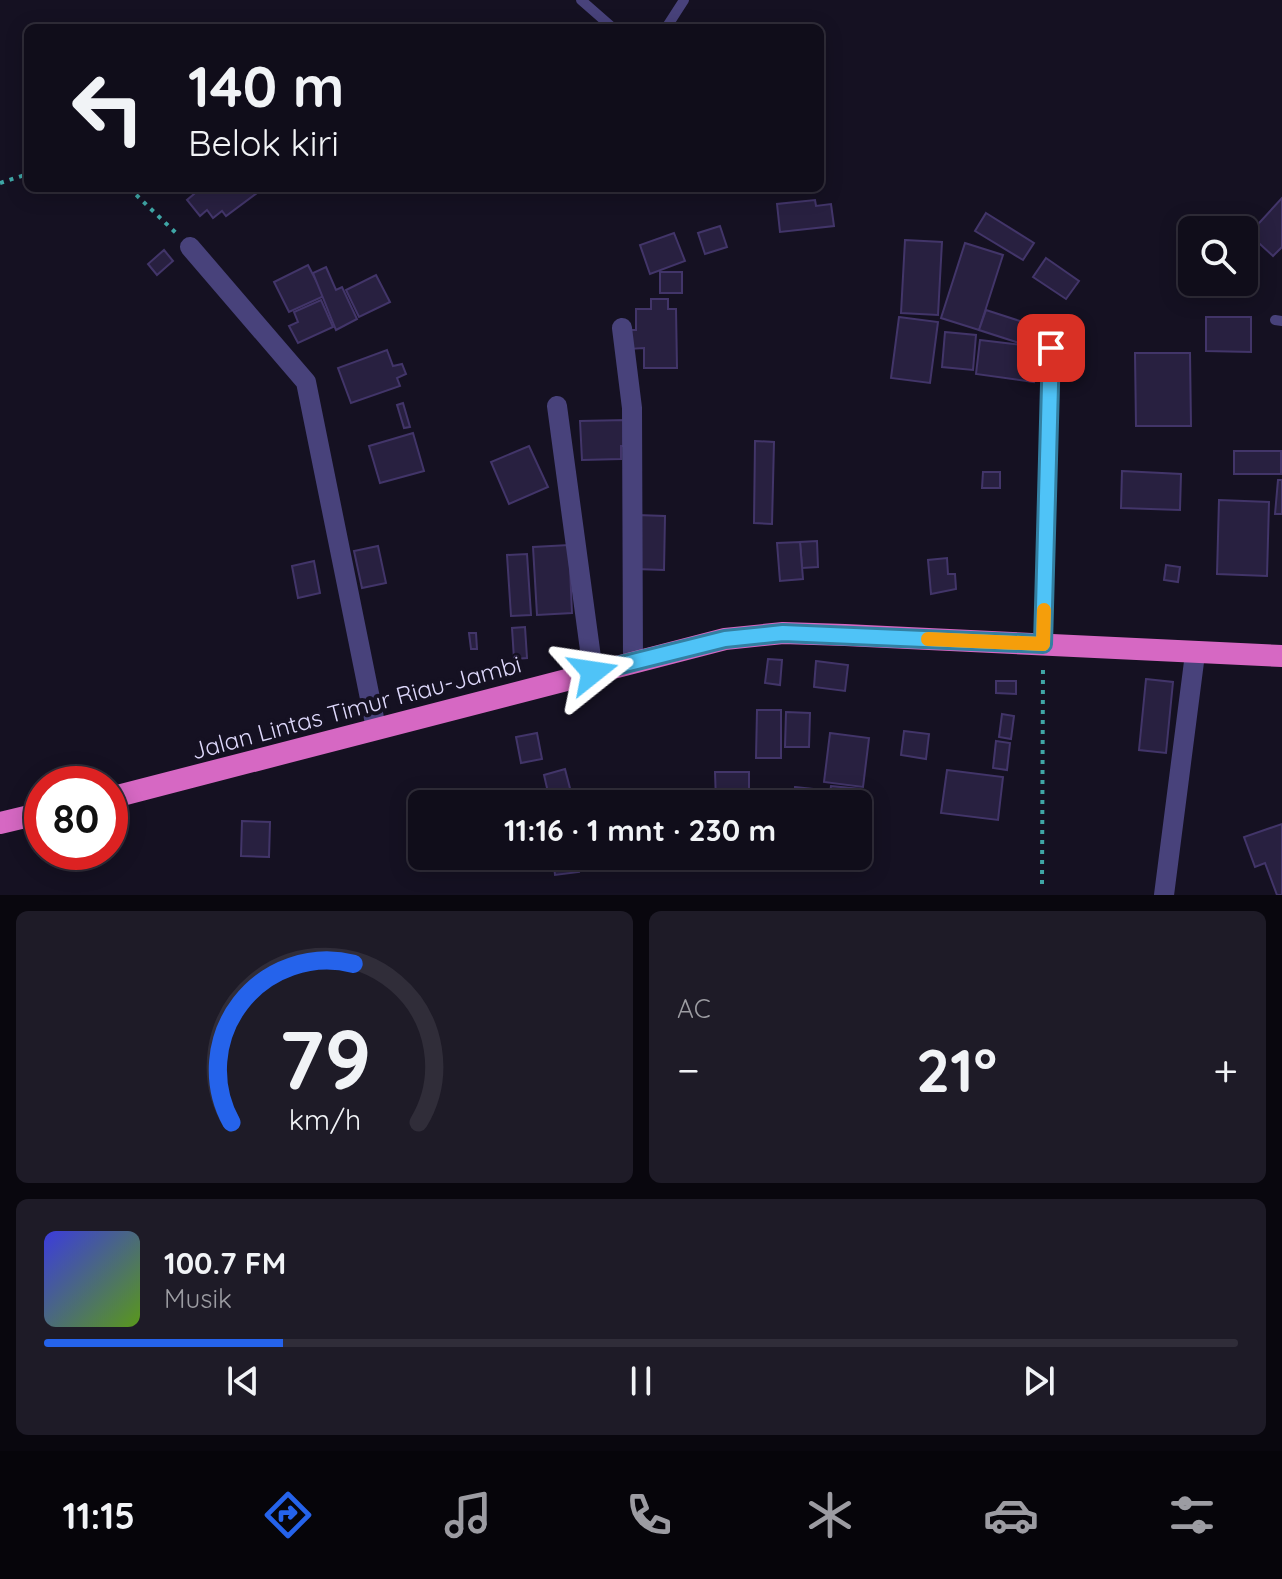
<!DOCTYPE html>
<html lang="id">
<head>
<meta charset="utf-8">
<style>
	body { margin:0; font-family:Quicksand,sans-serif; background:#1e1b27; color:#f1f3f6; height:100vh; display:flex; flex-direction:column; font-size:30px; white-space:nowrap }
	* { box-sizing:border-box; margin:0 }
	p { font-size:26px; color:#9c9ca2 }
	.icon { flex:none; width:44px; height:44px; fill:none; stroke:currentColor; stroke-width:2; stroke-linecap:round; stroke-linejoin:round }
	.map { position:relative; height:895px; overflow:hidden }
	.sheet { display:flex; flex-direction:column; gap:16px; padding:16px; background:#09070e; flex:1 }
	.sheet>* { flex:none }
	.hud { position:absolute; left:24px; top:24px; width:800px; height:168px; border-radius:12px; box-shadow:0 4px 20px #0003,0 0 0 2px #302d39; background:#100d1a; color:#f1f3f6; overflow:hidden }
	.controls { position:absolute; left:1178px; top:216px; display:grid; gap:16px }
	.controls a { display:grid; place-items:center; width:80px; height:80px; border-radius:12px; background:#100d1a; box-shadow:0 4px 20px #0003,0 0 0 2px #302d39; font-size:40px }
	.speed { position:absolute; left:24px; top:766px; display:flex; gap:16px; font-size:40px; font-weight:700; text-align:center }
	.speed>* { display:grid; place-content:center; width:104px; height:104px; border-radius:50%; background:#100d1a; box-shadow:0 4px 20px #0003,0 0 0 2px #302d39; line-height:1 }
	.speed .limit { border:12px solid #d22; background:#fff; color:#111 }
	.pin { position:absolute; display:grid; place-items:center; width:68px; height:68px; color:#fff; margin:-34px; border-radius:16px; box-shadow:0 4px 12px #0006 }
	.me { position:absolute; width:88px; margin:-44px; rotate:75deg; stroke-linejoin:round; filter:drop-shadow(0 0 6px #0008) }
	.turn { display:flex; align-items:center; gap:28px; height:168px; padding:0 32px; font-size:36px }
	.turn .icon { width:104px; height:104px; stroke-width:2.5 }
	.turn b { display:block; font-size:56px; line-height:68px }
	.big { font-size:60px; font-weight:800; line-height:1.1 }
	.sheet .card { flex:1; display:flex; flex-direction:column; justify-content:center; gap:12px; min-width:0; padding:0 28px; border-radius:12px; background:#1e1b27 }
	.sheet .dial { align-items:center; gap:0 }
	.dial svg { height:208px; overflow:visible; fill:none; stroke:#302d39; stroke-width:7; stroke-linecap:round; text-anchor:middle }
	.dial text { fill:#f1f3f6; stroke:none }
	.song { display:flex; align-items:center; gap:24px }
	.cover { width:96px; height:96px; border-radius:12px; background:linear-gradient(135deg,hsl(240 70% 55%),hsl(90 70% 35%)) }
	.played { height:8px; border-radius:4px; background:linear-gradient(90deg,#2563eb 20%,#302d39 20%) }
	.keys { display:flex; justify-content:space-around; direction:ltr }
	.heat { display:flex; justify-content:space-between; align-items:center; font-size:44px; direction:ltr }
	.sheet .tiles { flex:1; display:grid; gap:16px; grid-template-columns:1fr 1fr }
	.card:last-child { grid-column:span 2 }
	.trip { position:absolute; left:408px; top:790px; width:464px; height:80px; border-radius:12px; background:#100d1a; box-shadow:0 4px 20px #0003,0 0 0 2px #302d39; font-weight:800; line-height:80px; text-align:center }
	.tab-bar { display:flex; height:128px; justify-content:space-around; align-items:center; background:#06050a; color:#9c9ca2 }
	.tab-bar .icon { width:56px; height:56px }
	.tab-bar .active { color:#2563eb }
	.tab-bar b { font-size:36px; color:#f1f3f6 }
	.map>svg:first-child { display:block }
	.building { fill:#282040; stroke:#423569; stroke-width:2 }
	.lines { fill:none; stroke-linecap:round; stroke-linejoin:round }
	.path { stroke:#3fa6a6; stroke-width:4; stroke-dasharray:4 6; stroke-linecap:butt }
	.service { stroke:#48427b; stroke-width:10 }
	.minor { stroke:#48427b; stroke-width:20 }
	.trunk { stroke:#d668c3; stroke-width:22 }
	.route-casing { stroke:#337fa1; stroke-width:20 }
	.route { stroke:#4fc3f7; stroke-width:14 }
	.slow { stroke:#f59e0b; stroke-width:14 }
	.labels { text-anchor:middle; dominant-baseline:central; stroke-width:8; stroke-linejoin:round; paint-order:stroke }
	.street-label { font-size:24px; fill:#ddd7fa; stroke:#151122 }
</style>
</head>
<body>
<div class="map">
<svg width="1282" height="895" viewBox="0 0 1282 895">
	<rect width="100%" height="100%" fill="#151122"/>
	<g class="building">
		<path d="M190,188H253L257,193L226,216L222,211L213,218L207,210L200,216L187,200L194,194Z"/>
		<path d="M1282,198V247L1273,256L1249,234Z"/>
		<path d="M815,200L816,206L831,204L834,226L780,232L777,204Z"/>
		<path d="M986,213L1034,243L1023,260L975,231Z"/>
		<path d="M720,226L727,247L705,254L698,233Z"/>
		<path d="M674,233L685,261L650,274L640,245Z"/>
		<path d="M905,240L942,242L938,315L901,313Z"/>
		<path d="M965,243L1003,255L979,330L941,318Z"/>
		<path d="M164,250L173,261L157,275L148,264Z"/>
		<path d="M1046,258L1079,281L1066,299L1033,277Z"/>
		<path d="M308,265L324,296L289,312L274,282Z"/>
		<path d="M326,267L336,290L342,287L357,319L336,330L313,273Z"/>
		<rect x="660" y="272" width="22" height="21"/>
		<path d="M376,275L390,302L359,317L346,290Z"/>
		<path d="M651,299H668V309H676L677,368H644V348L628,349V330H636V309H651Z"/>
		<path d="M321,300L333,327L298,343L289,326L298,322L294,312Z"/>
		<path d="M986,310L1026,323L1019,343L979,330Z"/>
		<path d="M899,317L938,322L930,383L891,378Z"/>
		<path d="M1206,317H1251V352L1206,351Z"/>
		<path d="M945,332L976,335L973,370L942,367Z"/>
		<path d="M980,340L1039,347L1034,382L976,374Z"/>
		<path d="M387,350L393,366L402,364L406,374L397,378L400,386L351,403L338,368Z"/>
		<path d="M1135,353H1190L1191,426H1136Z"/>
		<path d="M403,403L410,427L404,428L397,405Z"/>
		<path d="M626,420L627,446H621V459L582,460L580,421Z"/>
		<path d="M413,433L424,471L380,483L369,446Z"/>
		<path d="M755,441L774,442L772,524L754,523Z"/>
		<path d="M529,446L548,487L509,504L491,462Z"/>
		<rect x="1234" y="451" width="47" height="23"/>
		<path d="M1122,471L1181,474L1180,510L1121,508Z"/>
		<path d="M983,472H1000V488H982Z"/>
		<path d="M1278,480H1282V514H1275Z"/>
		<path d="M1219,500L1269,502L1267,576L1217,574Z"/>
		<path d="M637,515L665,516L664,570L636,569Z"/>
		<path d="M817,541L818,567L802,568L800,542Z"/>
		<path d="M800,542L803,579L780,581L777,543Z"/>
		<path d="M569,545L572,613L537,615L533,547Z"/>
		<path d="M378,546L386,583L362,588L354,551Z"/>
		<path d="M527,554L531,615L511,616L507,555Z"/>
		<path d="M947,558L948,574H955L956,589L931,594L928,560Z"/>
		<path d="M314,561L320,593L298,598L292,566Z"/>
		<path d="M1166,565L1180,567L1178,582L1164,580Z"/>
		<path d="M525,627L527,658L514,659L512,628Z"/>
		<path d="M469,633H476L477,649H471Z"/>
		<path d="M768,659L782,660L780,685L765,683Z"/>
		<path d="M816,661L848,665L845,691L814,687Z"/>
		<path d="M1146,679L1173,682L1166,753L1139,750Z"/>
		<path d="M996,681H1016V694L996,693Z"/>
		<path d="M757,710H781V758H756Z"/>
		<path d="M786,712L810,713L809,747H785Z"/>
		<path d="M1002,714L1014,716L1011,739L999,737Z"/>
		<path d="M904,731L929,734L926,759L901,755Z"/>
		<path d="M537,733L542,759L521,763L516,737Z"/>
		<path d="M830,733L869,738L863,787L824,782Z"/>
		<path d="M996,741L1010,743L1007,770L993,768Z"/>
		<path d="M565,769L572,796L550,801L544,775Z"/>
		<path d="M947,770L1003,777L998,820L941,813Z"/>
		<path d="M715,772H749V804L716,802Z"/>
		<path d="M831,786L860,789L858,805L828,804Z"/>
		<path d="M795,787L822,790L821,804H793Z"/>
		<path d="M242,821L270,822L269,857L241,856Z"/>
		<path d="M1282,824V895H1277L1265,863L1255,867L1244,837Z"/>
		<path d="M77,852H109V853L78,859Z"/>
		<path d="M553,856H577L579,872L555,875Z"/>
	</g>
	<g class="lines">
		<g class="path">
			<path d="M0,183L28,174"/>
			<path d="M129,188L177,234"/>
			<path d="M1042,884L1043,666"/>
		</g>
		<g class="service">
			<path d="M581,0L613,28"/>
			<path d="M666,28L684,0"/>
			<path d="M1275,320L1282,321"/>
			<path d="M1043,644L1051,348"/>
		</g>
		<g class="minor">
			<path d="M190,247L306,382L376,728"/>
			<path d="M622,328L632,408L633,662"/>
			<path d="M557,406L593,672"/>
			<path d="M1164,895L1195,654"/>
		</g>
		<g class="trunk">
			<path d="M110,798L725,639L783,633L845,635L1282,656"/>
			<path d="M0,823L42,813"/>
		</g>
	</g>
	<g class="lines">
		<defs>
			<path id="route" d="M593,672L725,639L783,633L1043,644L1051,348"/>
		</defs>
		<use href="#route" class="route-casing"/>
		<use href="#route" class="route"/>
		<path class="slow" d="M928,639L1043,644L1044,610"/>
	</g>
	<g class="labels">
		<g class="street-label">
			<text transform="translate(356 707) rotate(-15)">Jalan Lintas Timur Riau-Jambi</text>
		</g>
	</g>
</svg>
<div class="controls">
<a><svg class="icon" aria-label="search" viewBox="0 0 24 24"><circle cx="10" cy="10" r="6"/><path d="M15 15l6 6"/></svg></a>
</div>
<div class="speed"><div class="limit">80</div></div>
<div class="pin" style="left:1051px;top:348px;background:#d93025"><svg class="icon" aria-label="arrive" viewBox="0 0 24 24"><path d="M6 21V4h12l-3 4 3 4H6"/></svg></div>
<svg class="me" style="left:593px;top:672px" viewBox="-20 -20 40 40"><path d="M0-17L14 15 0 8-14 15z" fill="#4fc3f7" stroke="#fff" stroke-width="4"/></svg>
<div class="trip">11:16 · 1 mnt · 230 m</div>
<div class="hud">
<div class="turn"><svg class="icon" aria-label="left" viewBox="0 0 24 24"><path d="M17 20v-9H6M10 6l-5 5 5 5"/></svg><div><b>140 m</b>Belok kiri</div></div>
</div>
</div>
<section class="sheet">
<div class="tiles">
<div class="card dial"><svg viewBox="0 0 100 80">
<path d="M14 69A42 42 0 1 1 86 69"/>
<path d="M14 69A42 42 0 0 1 61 8" stroke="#2563eb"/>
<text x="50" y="56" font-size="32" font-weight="700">79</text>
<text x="50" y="72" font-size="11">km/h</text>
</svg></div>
<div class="card"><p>AC</p>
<div class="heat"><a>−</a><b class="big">21°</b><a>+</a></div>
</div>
<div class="card">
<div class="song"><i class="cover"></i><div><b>100.7 FM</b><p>Musik</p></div></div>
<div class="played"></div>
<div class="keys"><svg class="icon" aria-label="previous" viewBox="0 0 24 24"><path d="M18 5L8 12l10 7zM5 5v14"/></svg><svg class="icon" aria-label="pause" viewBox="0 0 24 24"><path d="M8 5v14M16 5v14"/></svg><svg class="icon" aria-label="next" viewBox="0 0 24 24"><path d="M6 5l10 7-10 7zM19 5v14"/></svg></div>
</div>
</div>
</section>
<nav class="tab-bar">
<b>11:15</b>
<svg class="icon active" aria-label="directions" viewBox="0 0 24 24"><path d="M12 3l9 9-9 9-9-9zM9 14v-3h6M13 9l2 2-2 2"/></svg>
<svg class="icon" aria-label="music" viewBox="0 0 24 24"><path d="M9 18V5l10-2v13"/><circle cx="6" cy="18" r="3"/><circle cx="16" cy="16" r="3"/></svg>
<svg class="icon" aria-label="phone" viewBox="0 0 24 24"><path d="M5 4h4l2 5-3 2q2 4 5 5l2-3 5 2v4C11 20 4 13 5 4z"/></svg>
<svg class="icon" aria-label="climate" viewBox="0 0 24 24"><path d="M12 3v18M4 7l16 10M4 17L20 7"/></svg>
<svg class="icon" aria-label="car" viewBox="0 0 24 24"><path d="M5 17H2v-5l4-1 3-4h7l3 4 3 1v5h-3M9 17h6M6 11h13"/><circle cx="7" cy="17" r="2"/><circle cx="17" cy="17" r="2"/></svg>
<svg class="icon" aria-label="filters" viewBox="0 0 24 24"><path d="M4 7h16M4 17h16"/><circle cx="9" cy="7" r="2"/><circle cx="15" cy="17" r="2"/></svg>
</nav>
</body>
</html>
